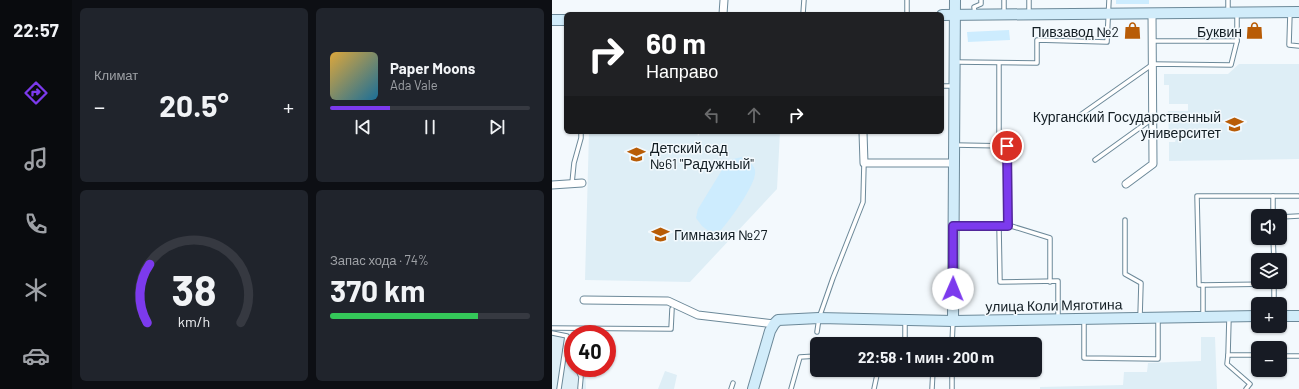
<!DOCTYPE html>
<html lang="ru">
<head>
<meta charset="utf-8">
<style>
	body { margin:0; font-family:Barlow,sans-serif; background:#20242c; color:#f1f3f6; height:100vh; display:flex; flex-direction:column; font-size:15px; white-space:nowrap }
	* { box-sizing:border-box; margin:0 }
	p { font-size:13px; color:#9ea1a6 }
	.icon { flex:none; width:22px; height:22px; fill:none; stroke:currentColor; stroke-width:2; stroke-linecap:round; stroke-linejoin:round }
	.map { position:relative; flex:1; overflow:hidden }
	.panel { display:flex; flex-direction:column; gap:8px; padding:8px; background:#0d0f14; width:480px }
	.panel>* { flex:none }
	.hud { position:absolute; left:12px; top:12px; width:380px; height:122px; border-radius:6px; box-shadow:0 1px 3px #0004; background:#202124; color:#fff; overflow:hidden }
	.tools { position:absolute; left:699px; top:209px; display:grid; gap:8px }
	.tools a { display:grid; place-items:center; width:36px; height:36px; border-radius:6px; background:#171b24; box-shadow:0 1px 3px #0004; font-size:20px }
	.speed { position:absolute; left:12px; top:325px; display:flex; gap:8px; font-size:20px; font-weight:700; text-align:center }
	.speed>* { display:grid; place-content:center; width:52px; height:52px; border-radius:50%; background:#171b24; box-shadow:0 1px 3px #0004; line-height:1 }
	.speed .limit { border:6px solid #d22; background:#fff; color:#111 }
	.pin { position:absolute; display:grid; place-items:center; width:34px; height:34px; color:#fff; margin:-17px; border:2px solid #fff; border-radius:50%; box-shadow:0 1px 4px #0007 }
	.me { position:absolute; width:44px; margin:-22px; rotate:1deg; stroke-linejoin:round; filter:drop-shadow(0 0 3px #0008) }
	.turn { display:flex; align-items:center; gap:14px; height:84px; padding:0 16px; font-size:18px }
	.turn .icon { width:52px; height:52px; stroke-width:2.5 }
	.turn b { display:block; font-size:28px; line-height:34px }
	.lanes { display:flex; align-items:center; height:38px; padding:0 16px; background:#0003; justify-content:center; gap:20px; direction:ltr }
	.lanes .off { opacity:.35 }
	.big { font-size:30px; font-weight:700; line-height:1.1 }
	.panel .tile { flex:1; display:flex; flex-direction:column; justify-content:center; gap:6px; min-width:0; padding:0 14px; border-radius:6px; background:#20242c }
	.panel .dial { align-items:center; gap:0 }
	.dial svg { height:104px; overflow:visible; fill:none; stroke:#363941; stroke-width:7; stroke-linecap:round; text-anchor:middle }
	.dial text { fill:#f1f3f6; stroke:none }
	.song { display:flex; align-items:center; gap:12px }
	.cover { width:48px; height:48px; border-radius:6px; background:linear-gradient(135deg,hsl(40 70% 55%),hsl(200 70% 35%)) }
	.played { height:4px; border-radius:2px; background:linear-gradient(90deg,#7c3aed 30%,#363941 30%) }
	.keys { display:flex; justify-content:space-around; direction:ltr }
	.heat { display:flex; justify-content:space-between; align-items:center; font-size:22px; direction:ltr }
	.charge { height:6px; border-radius:3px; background:linear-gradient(90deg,#34c759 74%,#363941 0) }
	.panel .tiles { flex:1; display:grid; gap:8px; grid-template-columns:repeat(2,1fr) }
	.trip { position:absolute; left:258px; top:337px; width:232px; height:40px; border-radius:6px; background:#171b24; box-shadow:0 1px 3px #0004; font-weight:700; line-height:40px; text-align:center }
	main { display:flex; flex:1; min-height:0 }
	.tabs { display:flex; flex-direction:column; width:72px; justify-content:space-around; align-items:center; background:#090b0e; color:#9ea1a6 }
	.tabs .icon { width:28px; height:28px }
	.tabs .on { color:#7c3aed }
	.tabs b { font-size:18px; color:#f1f3f6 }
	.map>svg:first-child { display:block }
	.built { fill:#deeef6 }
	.green { fill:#cdecfe }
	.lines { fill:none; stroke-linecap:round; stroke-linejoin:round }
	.lane-casing { stroke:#6c8999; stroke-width:5.5 }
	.street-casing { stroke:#6c8999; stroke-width:9 }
	.secondary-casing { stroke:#6c8999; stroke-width:12 }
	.lane { stroke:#fff; stroke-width:3.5 }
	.street { stroke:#fff; stroke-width:7 }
	.secondary { stroke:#d1ecfa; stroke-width:10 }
	.route-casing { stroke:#51269a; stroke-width:10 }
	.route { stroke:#7c3aed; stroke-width:7 }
	.labels { text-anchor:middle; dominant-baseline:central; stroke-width:3; stroke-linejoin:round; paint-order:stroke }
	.poi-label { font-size:14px; fill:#131e24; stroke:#f3f9fd; text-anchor:end }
	.street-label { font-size:14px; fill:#131e24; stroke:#f3f9fd }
</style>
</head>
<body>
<main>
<nav class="tabs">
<b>22:57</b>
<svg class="icon on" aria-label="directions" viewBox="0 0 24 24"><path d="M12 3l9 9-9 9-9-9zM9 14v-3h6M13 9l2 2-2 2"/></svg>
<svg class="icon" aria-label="music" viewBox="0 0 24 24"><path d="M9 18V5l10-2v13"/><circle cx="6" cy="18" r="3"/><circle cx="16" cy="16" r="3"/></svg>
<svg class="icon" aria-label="phone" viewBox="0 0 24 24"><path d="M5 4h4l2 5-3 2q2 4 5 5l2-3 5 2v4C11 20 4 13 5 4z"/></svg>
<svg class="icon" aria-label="climate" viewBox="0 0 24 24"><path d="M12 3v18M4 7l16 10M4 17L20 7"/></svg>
<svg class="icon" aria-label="car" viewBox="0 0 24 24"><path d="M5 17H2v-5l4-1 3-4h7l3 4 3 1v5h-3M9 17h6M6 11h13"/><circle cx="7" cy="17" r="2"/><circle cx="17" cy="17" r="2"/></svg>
</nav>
<section class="panel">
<div class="tiles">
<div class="tile"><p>Климат</p>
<div class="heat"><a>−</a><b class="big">20.5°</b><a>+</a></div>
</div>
<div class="tile">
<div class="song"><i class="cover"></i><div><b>Paper Moons</b><p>Ada Vale</p></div></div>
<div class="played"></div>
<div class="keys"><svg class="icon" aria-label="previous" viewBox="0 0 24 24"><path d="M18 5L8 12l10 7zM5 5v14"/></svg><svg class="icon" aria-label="pause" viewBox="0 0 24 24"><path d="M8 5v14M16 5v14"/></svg><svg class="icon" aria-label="next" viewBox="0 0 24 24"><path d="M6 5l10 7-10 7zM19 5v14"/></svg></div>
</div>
<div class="tile dial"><svg viewBox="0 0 100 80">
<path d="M14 69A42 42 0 1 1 86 69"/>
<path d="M14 69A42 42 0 0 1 16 24" stroke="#7c3aed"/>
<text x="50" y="56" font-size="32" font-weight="700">38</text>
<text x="50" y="72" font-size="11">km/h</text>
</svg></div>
<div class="tile"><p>Запас хода · 74%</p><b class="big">370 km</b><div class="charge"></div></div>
</div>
</section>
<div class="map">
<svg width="747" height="389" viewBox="0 0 747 389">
	<rect width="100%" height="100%" fill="#f3f9fd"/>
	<g class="built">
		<path d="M687,64H747V159L617,161V142H623L624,138H617L616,111H636V104H617V85H612V74H676Z"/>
		<path d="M37,132H145L146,136L149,132H228L225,189L138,282L33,280Z"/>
		<path d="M0,332L20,335L19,363L21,364V368H33L34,389H0Z"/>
		<path d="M649,337H663L665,389H488V387L571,385L572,372H595L596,363L649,361Z"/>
		<path d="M113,371L125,375L122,389H106Z"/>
	</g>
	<g class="green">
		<rect x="564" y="0" width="33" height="4"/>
		<path d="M457,30L458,40L416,42L415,32Z"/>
		<path d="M190,157C195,160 201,163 203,170C206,182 178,220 169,230L158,232L150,226L144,218L146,209L173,165L181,159Z"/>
	</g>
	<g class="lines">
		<defs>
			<g id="lane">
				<path d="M452,0V14"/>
				<path d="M477,0V13"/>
				<path d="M676,0V11"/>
				<path d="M738,13L737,45L747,46"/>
				<path d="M251,14L252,0"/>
				<path d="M355,14V0"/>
				<path d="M423,14L422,7L429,4V0"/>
				<path d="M601,41H685V14"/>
				<path d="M404,62L485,63V40L555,42L557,0"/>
				<path d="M447,63V146"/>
				<path d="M390,86H401"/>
				<path d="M527,116L601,64L679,65L685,41"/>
				<path d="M543,160L600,119"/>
				<path d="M20,183L22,163L29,138V132"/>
				<path d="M721,216V196"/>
				<path d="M728,217L747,216"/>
				<path d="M573,220V274L589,283L588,317"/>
				<path d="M456,225L498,238V282"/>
				<path d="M402,226L456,225L455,146L403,145"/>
				<path d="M447,226L448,282L506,281V318"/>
				<path d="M721,238L722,260"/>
				<path d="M722,283V304"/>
				<path d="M651,285L722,284"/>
				<path d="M651,316V285H647L645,196H746"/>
				<path d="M677,318L676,355H706"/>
				<path d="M532,320V358L606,359V319"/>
				<path d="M0,328L119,329L120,309"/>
				<path d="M265,332L267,318L281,278L311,202L312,163"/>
				<path d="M0,333L15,336L7,389"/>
				<path d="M353,344V321"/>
				<path d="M400,344L401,322"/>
				<path d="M13,350L21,363"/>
				<path d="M676,355L675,364L698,384L694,389"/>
				<path d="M728,356H747"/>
				<path d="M25,368L29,377L28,388"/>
				<path d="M179,389L181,383"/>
				<path d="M239,389L248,357L265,356"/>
				<path d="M322,389L326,370"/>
				<path d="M380,389L381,370"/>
				<path d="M400,389V370"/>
			</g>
			<g id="street">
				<path d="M171,14L172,0"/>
				<path d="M311,132L312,163H402"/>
				<path d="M574,184L601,164L600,13"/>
				<path d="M0,185L30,183"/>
				<path d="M32,300L116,301L146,315L222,324"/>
			</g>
			<g id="secondary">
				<path d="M390,15L747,12"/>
				<path d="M0,20H14"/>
				<path d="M728,316H747"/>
				<path d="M401,321L403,0"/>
				<path d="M201,389L218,331L222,324L226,320L267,318L401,321L706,316"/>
			</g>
		</defs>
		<use href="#lane" class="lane-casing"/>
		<use href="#street" class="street-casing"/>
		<use href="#secondary" class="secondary-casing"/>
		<use href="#lane" class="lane"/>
		<use href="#street" class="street"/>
		<use href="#secondary" class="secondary"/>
	</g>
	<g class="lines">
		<defs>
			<path id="route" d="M401,289V226H456L455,146"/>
		</defs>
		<use href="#route" class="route-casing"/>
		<use href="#route" class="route"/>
	</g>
	<defs>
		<symbol id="shop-bare" viewBox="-9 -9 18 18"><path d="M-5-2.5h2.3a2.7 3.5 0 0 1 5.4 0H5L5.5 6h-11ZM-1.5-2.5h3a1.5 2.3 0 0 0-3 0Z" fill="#b85c06" stroke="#f3f9fd" stroke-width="2.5" paint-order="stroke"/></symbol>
		<symbol id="university-bare" viewBox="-9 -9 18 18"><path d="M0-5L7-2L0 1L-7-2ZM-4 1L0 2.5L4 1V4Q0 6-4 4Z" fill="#b85c06" stroke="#f3f9fd" stroke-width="2.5" paint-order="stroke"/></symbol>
		<symbol id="school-bare" viewBox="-9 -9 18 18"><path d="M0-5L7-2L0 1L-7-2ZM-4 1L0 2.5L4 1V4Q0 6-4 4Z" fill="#b85c06" stroke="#f3f9fd" stroke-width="2.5" paint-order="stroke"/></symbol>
	</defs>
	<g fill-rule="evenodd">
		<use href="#shop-bare" x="568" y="18" width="25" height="25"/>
		<use href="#shop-bare" x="690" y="18" width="25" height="25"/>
		<use href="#university-bare" x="670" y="112" width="25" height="25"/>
		<use href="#school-bare" x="72" y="142" width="25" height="25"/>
		<use href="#school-bare" x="96" y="222" width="25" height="25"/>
	</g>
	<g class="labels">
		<g class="poi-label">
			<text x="567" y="31">Пивзавод №2</text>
			<text x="690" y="31">Буквин</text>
			<text x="669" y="116">Курганский Государственный<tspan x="669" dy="16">университет</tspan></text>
			<text x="98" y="147" text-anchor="start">Детский сад<tspan x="98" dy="16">№61 "Радужный"</tspan></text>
			<text x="122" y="234" text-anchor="start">Гимназия №27</text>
		</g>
		<g class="street-label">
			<text transform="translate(502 305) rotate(-1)">улица Коли Мяготина</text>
		</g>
	</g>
</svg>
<div class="tools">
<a><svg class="icon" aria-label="sound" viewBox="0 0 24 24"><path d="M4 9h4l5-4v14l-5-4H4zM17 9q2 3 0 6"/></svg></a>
<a><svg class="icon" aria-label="layers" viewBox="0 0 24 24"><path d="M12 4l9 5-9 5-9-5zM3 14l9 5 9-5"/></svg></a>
<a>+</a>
<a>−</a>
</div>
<div class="speed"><div class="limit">40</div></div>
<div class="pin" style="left:455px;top:146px;background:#d93025"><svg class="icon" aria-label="arrive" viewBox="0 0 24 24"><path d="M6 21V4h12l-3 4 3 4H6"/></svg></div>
<svg class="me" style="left:401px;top:289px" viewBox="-20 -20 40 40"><circle r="19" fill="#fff"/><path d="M0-13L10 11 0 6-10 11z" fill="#7c3aed"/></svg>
<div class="trip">22:58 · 1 мин · 200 m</div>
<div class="hud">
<div class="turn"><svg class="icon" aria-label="right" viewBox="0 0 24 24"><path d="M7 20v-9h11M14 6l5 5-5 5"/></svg><div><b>60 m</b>Направо</div></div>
<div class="lanes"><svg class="icon off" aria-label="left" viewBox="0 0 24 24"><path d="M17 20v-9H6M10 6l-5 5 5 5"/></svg><svg class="icon off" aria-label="ahead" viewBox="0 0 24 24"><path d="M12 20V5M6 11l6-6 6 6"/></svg><svg class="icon" aria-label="right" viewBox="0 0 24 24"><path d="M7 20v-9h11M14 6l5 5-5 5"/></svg></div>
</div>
</div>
</main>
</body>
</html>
